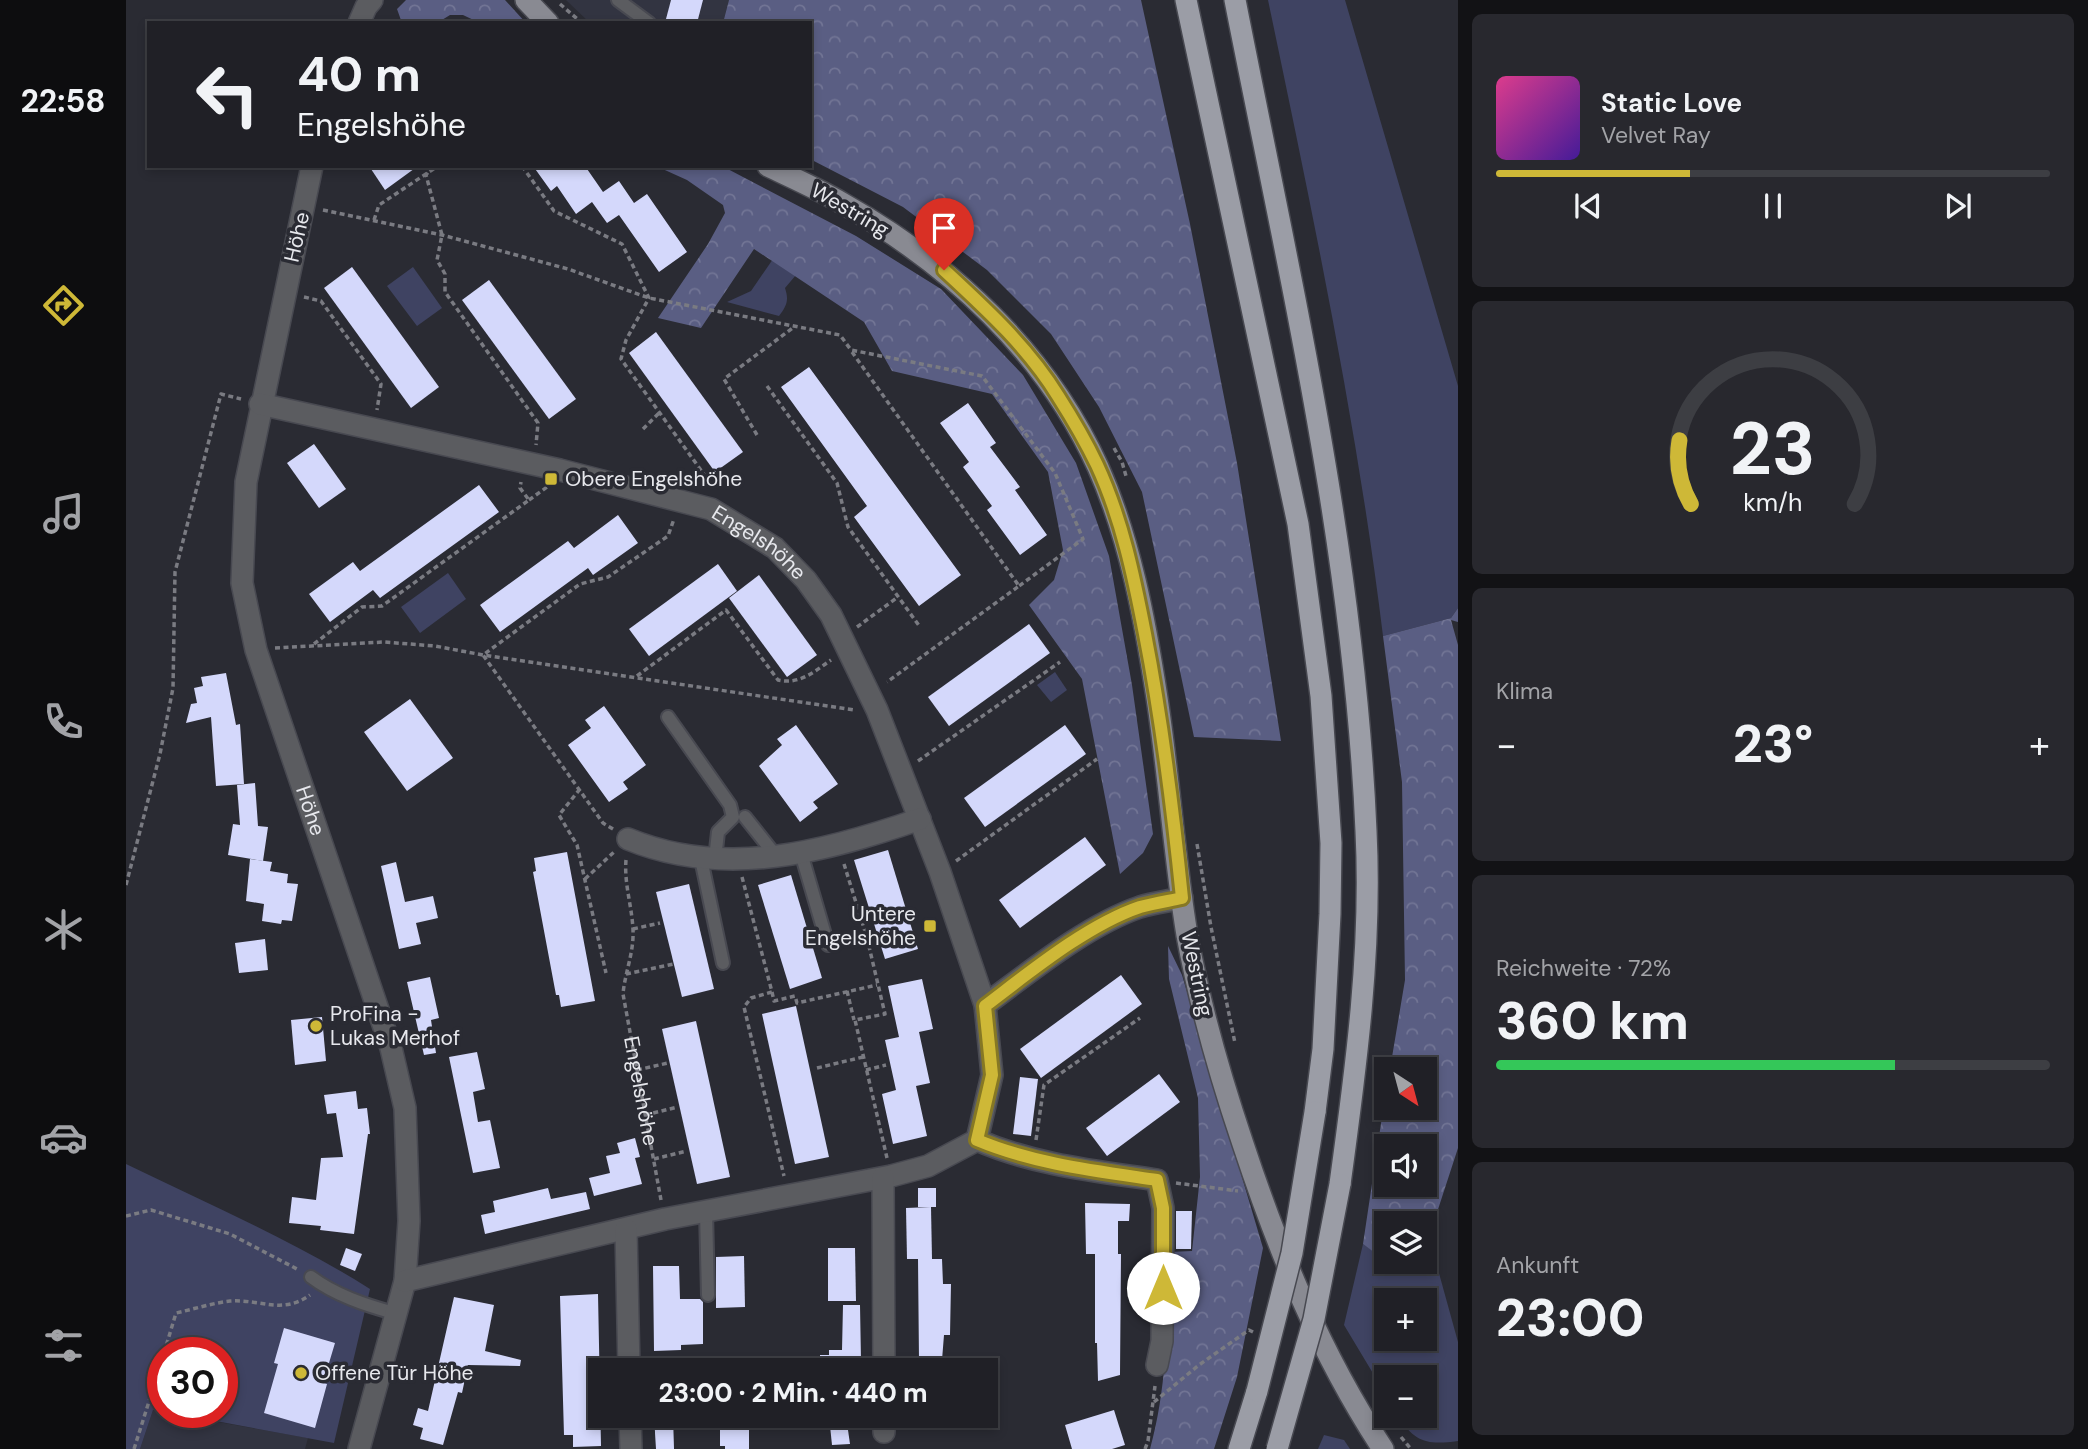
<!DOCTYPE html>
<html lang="de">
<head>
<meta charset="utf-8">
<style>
	body { margin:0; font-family:"DM Sans",sans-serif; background:#28282e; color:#f1f3f6; height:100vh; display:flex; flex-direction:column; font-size:26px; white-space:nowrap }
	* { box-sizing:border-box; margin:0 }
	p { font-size:23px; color:#a2a3a7 }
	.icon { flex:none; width:38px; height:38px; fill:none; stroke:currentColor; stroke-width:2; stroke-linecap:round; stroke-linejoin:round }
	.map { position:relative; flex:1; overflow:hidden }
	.panel { display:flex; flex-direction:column; gap:14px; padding:14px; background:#121215; width:630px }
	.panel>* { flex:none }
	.banner { position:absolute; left:21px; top:21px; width:665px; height:147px; border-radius:0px; box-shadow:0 4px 10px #0003,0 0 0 2px #3d3e43; background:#202026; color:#f1f3f6; overflow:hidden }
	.needle { width:46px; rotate:144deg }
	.buttons { position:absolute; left:1248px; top:1057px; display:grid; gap:14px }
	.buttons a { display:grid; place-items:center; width:63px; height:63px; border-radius:0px; background:#202026; box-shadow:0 4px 10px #0003,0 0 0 2px #3d3e43; font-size:35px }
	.speed { position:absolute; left:21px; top:1337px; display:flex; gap:14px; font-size:35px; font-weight:700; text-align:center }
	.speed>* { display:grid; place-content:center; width:91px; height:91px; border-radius:50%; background:#202026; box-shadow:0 4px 10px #0003,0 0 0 2px #3d3e43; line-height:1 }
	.speed .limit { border:10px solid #d22; background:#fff; color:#111 }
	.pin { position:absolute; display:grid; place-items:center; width:60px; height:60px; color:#fff; margin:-72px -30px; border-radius:50% 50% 50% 0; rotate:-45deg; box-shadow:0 0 7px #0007 }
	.pin .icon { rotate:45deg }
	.me { position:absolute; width:77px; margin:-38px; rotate:0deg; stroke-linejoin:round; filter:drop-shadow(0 0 5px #0008) }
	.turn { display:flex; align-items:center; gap:24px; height:147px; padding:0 35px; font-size:32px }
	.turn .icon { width:91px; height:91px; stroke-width:2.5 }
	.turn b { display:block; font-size:49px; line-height:60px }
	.big { font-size:52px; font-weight:800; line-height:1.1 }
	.panel .widget { flex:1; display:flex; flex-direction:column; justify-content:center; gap:10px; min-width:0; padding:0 24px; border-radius:10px; background:#28282e }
	.panel .dial { align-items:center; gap:0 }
	.dial svg { height:182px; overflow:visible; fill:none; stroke:#3d3e43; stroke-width:7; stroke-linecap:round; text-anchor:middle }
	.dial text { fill:#f1f3f6; stroke:none }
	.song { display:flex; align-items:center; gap:21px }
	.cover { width:84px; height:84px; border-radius:10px; background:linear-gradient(135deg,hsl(330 70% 55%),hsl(260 70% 35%)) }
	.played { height:7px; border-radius:4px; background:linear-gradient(90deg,#ceb837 35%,#3d3e43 35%) }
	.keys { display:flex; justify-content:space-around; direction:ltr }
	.heat { display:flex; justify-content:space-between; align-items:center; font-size:38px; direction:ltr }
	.charge { height:10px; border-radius:5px; background:linear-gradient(90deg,#34c759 72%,#3d3e43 0) }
	.trip { position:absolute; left:462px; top:1358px; width:410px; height:70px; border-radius:0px; background:#202026; box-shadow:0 4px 10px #0003,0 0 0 2px #3d3e43; font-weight:800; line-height:70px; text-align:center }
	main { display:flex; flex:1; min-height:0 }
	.tab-bar { display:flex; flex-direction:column; width:126px; justify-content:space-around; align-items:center; background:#0d0d0f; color:#a2a3a7 }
	.tab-bar .icon { width:49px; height:49px }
	.tab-bar .selected { color:#ceb837 }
	.tab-bar b { font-size:32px; color:#f1f3f6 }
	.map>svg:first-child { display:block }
	.built { fill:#323441 }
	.green { fill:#3f4362; fill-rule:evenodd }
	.forest { fill:url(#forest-crowns); fill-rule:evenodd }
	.building { fill:#d4d8fb }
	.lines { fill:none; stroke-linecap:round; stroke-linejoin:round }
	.lane-casing { stroke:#484951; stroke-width:16 }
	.street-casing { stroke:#484951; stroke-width:24 }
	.primary-casing { stroke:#484951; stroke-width:24 }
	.highway-casing { stroke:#484951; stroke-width:24 }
	.path { stroke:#7a7b82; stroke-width:3.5; stroke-dasharray:5 3.5; stroke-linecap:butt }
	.lane { stroke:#5b5c60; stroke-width:12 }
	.street { stroke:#5b5c60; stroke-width:21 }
	.primary { stroke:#898a92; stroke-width:21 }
	.highway { stroke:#9b9da6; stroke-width:21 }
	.highway-bridge-casing { stroke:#484951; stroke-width:24; stroke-linecap:butt }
	.highway-bridge { stroke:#9b9da6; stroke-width:21 }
	.route-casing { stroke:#867824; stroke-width:18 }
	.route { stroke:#ceb837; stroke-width:12 }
	.poi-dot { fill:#ceb837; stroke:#2a2b33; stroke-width:2.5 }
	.labels { text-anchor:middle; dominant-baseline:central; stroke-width:7; stroke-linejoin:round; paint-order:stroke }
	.street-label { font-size:21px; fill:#e7e8ed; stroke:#2a2b33 }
	.poi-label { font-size:21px; fill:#e7e8ed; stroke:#2a2b33; text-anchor:start }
</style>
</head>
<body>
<main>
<nav class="tab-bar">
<b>22:58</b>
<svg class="icon selected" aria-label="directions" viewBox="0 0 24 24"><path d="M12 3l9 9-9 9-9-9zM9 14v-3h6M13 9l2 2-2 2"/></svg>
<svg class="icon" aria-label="music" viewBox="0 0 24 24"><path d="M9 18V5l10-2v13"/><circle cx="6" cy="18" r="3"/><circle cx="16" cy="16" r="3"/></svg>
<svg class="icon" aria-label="phone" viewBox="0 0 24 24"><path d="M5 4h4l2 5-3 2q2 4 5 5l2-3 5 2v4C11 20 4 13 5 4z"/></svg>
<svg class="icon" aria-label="climate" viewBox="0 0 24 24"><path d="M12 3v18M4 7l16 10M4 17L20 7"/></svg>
<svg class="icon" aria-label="car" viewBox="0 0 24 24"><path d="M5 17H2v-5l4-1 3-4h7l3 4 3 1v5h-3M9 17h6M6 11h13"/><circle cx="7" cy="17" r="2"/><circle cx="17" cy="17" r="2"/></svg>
<svg class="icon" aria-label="filters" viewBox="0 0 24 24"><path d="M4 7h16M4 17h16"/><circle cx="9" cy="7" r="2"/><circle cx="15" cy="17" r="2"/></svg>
</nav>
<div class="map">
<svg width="1332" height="1449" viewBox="0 0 1332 1449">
	<defs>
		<pattern id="forest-crowns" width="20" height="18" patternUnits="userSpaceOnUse" patternTransform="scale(1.75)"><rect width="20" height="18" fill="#5a5e83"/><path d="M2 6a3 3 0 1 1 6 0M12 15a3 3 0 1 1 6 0" fill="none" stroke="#727595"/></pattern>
	</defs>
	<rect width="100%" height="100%" fill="#2a2b33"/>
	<g class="built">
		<path d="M440,0H603L597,23H464Z"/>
		<path d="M27,1410L37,1412L182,1438L179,1449H14Z"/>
	</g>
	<g class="green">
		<path d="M1142,0H1219L1332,386V608L1325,618L1257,636C1231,423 1186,211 1142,0Z"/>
		<path d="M647,259L670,275L659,288C663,300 661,306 653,316L601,302L625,291Z"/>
		<path d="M287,267L316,308L291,326L261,286Z"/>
		<path d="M322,573L340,599L294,633L275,607Z"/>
		<path d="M929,672L941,690L925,702L911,685Z"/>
		<path d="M0,1164C82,1204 167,1240 244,1289L208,1443L41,1412H96V1353H37V1411L27,1410L14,1449H0Z"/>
		<path d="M1303,1237L1332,1342V1441C1302,1445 1289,1443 1272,1416H1298V1377H1260V1395L1218,1325L1237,1244L1257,1258L1260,1257V1262H1298L1299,1239ZM1260,1300H1298V1339H1260Z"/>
		<path d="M1198,1435L1218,1440L1224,1449H1192Z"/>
	</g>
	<g class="forest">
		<path d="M280,0H379L400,23H354L337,15H324L311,23H276L271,9Z"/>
		<path d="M603,0H1015L1064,224L1111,463L1155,741L1068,737L1016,492L973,407L925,334L861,270L777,207L684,159V23H597Z"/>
		<path d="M530,166H596L730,236L815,289L897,375L950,463L983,556L1006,685L1027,834L1017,853L994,874L956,679L903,605L928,580L937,550L922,472L866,394L766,371L738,322L628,249L575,328L532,318L582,244L599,213L597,205L561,180Z"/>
		<path d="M1332,608V622L1325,620L1332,645V1148L1303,1237L1299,1239L1298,1223H1260V1257L1257,1259L1237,1244L1260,1090V1108H1298V1069H1264L1279,980L1276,782L1257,636L1325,618ZM1298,1146V1185H1260V1146Z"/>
		<path d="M1042,946L1056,975L1137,1248L1111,1377L1088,1449H1024C1042,1385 1041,1318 1044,1252L1066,1251L1074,1177L1072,1098L1043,979Z"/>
	</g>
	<g class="building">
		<path d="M545,0H577L571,23H555L540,19Z"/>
		<path d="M243,166H292L259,190Z"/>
		<path d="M407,166H459L477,192L493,181L508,203L521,194L561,252L533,272L493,215L481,223L466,202L450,214L431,186L425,191Z"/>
		<path d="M226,267L313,387L285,408L198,288Z"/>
		<path d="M363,280L450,399L423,419L336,300Z"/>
		<path d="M530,332L617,452L589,472L503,353Z"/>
		<path d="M683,367L835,575L793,606L728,517L741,506L655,387Z"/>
		<path d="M842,403L870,443L864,447L894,487L889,490L921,535L894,555L861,510L866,506L837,467L843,462L814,423Z"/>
		<path d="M188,444L220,489L193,508L161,463Z"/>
		<path d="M353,485L373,512L254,598L247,590L204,622L183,594L227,562L234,571Z"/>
		<path d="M492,515L512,543L467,575L462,568L374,632L354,605L442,541L448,548Z"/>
		<path d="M592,564L611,591L523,656L503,629Z"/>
		<path d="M633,575L691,655L661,677L603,598Z"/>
		<path d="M903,624L924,653L823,726L802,697Z"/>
		<path d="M100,673L110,725L114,724L118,784L90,786L85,717L60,723L65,704L71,703L68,688L77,686L75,677Z"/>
		<path d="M284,699L327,758L281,791L238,732Z"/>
		<path d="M478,706L520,765L497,782L502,789L483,802L442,745L465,728L459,720Z"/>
		<path d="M670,725L712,784L687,802L692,808L674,822L633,766L656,745L651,739Z"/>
		<path d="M939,725L960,754L859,827L838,798Z"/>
		<path d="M129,783L132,826L142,827L137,861L102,855L107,824L114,825L111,785Z"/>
		<path d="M959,837L980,865L894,928L873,900Z"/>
		<path d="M762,850L792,949L759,959L728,860Z"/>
		<path d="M441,852L469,1001L435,1007L433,995H430L407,872L410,871L408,858Z"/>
		<path d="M124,859L146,862L144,871L162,874L161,883L172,884L166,921L156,920L155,924L136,921L138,904L120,901Z"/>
		<path d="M270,862L279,902L307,896L312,918L290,923L295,944L273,949L255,866Z"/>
		<path d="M665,875L696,978L664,989L632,885Z"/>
		<path d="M563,884L588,989L556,997L530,892Z"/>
		<path d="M139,939L142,970L113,973L109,943Z"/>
		<path d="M995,975L1016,1004L915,1078L894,1049Z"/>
		<path d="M304,977L313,1018L305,1020L310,1053L298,1055L281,982Z"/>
		<path d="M796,979L807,1029L793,1032L804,1083L790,1086L801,1136L767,1144L756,1094L770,1090L759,1040L773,1037L762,986Z"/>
		<path d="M670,1006L703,1157L669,1164L636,1014Z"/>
		<path d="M196,1017L200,1061L169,1065L165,1020Z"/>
		<path d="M570,1021L604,1177L571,1184L536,1029Z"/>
		<path d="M351,1052L359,1089L347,1092L352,1122L364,1120L374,1168L347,1173L323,1057Z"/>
		<path d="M1033,1074L1054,1102L981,1156L960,1128Z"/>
		<path d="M894,1077L912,1079L905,1136L887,1134Z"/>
		<path d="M230,1091L232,1109L241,1108L244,1134H242L228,1234L194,1230L195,1226L163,1223L166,1197L190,1200L195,1158L217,1157L210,1113L201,1114L198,1095Z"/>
		<path d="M509,1138L514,1157L509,1158L516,1184L468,1196L463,1178L484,1173L480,1156L494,1153L491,1143Z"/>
		<path d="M422,1188L425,1199L460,1192L464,1209L359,1234L355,1215L369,1212L367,1201Z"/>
		<rect x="792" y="1188" width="18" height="19"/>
		<path d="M959,1203L1004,1204L1003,1221H992V1254H995L994,1375L972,1381L971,1343H969V1254H960Z"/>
		<path d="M805,1207L806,1259H781L780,1208Z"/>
		<path d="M1050,1211H1066L1065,1249H1050Z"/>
		<path d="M220,1248L236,1254L229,1271L214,1265Z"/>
		<path d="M702,1248H729L730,1301H702Z"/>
		<path d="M618,1256L619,1307L590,1308V1257Z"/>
		<path d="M792,1259H816L817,1284H825L824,1335H818L816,1360L793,1361Z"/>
		<path d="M527,1266H553L554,1299H574L577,1302V1344L555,1345V1350L528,1351Z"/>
		<path d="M472,1294L475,1446L447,1447V1435H438L434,1296Z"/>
		<path d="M328,1297L368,1305L359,1351L395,1360L394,1366L342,1365L336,1393L332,1392L317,1445L294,1439L297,1428L287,1425L292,1408L302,1411Z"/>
		<path d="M717,1305H734L735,1361H730V1370H694V1355H703V1350H716Z"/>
		<path d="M158,1328L209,1343L197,1383L201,1384L189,1428L138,1413L152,1364L148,1363Z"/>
		<path d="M988,1410L999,1445L986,1449H946L939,1425Z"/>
		<path d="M528,1416H547L548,1449H530Z"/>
		<path d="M703,1416H720L724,1444L706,1445Z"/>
		<path d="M598,1427H623V1449H599V1446H594V1429H599Z"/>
	</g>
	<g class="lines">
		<defs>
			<g id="lane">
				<path d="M492,0L523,23"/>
				<path d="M542,717L604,805L607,817L592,832L589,859"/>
				<path d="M619,817L650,856"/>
				<path d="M675,853L702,945"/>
				<path d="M575,859L597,963"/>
				<path d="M580,1211L582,1295"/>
				<path d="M185,1277C209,1295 239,1305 268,1313"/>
			</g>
			<g id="street">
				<path d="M233,23L240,7L246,0"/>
				<path id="s2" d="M186,166L120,482L116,583L130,650L265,1048L279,1108L283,1221L279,1281L233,1449"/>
				<path id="s3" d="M134,404L434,470L585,509L649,548L680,580L705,615L751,710L814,872L859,1005L866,1075L851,1140L802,1166L765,1176L539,1219L279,1281"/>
				<path d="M502,839C599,879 699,852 794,819"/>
				<path d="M859,1005C904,972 961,925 1014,907C1027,903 1043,901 1056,898"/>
				<path d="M851,1140C908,1165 970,1171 1031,1180L1037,1208L1036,1341L1031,1365"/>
				<path d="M757,1178L758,1370"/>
				<path d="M500,1229L503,1370"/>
				<path d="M504,1416L505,1449"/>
				<path d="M758,1416V1432"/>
			</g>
			<g id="primary">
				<path d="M400,0L422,23"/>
				<path d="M642,166C667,178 692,189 716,203C824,264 920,352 972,467C1004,539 1019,620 1031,698C1043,776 1048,856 1061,935C1074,1006 1094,1076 1117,1144C1152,1250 1195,1355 1257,1449"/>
			</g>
			<g id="highway">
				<path d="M1060,0L1172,524L1195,696L1205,843L1204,914L1197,1049L1189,1112"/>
				<path d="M1109,0C1163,275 1228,550 1240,831C1246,949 1230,1068 1214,1184"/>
				<path d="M1113,1449L1131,1391"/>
			</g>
		</defs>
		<use href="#lane" class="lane-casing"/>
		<use href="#street" class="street-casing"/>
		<use href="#primary" class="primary-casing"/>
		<use href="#highway" class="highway-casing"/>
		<g class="path">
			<path d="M434,4L456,23"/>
			<path d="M307,166L300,175L316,235L311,260L319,274V292L412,423L410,445"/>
			<path d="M396,166L428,211L496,244L523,298L500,340L495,359L582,480L580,487"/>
			<path d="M197,210L316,235L442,269L523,298L714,335L725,350L856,376L929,473L957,539L893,586"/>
			<path d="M248,220L253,205L312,166"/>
			<path d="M178,297L195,301L255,384L251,410"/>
			<path d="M726,352L893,586L761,682"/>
			<path d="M641,386L711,483L722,527L794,627"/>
			<path d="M517,429L534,412"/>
			<path d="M631,435L598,379L668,327"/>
			<path d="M988,448L996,462L1000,476"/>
			<path d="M403,500L421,487"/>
			<path d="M731,627L772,597"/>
			<path d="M188,644L236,607L256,606L403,500L394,488L395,482"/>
			<path d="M149,648L258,642L309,646L357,655L728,710"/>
			<path d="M511,676L600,610L652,680C674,685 689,671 705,660"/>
			<path d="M792,761L934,662"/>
			<path d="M454,789L433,815L451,845L480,973"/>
			<path d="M487,829L477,823L357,655L454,584L482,577L542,536L548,519"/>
			<path d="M1071,844L1085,927L1109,1043"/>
			<path id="s1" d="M500,860C498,884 506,906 507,930C508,953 499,972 497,994L535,1200"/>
			<path d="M830,861L971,759"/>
			<path d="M718,864L741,938L759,1014L729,1020L761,1158"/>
			<path d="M616,877L646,992L625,998L618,1007L658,1176"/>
			<path d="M459,879L488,852"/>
			<path d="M0,885L34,754L47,688L49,572L95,394L115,399"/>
			<path d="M507,929L534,923"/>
			<path d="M500,974L548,964"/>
			<path d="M721,991L728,1020"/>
			<path d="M646,992L648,1001L669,996L671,1003L751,985"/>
			<path d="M691,1068L737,1057"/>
			<path d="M511,1070L542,1063"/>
			<path d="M740,1070L760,1065"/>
			<path d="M519,1115L552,1107"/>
			<path d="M910,1140L918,1085L1014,1018"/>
			<path d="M528,1159L561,1151"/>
			<path d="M1050,1183L1112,1191"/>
			<path d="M0,1216L25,1210L104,1234L171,1269"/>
			<path d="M38,1353L50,1313C68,1309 87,1303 104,1301C135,1299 156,1315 184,1295"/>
			<path d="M1028,1402L1073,1365L1123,1330L1127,1332"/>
			<path d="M1275,1437L1285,1449"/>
			<path d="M8,1449L37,1357"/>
			<path d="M1019,1449L1022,1441L1029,1386"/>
		</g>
		<use href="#lane" class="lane"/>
		<use href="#street" class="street"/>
		<use href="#primary" class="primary"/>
		<use href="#highway" class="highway"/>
		<defs>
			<g id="highway-bridge">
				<path d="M1131,1391L1166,1253L1189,1112"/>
				<path d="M1151,1449L1188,1319L1214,1184"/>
			</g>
		</defs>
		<use href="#highway-bridge" class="highway-bridge-casing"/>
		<use href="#highway-bridge" class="highway-bridge"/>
	</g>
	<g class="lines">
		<defs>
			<path id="route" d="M818,270C859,308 902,347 932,396C946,418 960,442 971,465C996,519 1008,577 1019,634C1036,721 1047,809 1056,898C1042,901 1028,903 1014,907C961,925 904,972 859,1006L866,1075L851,1140C908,1164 970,1171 1031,1180L1037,1208V1288"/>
		</defs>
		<use href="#route" class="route-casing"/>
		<use href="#route" class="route"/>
	</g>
	<g class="poi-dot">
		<rect x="418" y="472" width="14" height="14" rx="3.5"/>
		<rect x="797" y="919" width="14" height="14" rx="3.5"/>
		<circle cx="190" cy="1026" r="7"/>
		<circle cx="175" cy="1373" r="7"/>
	</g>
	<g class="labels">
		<g class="street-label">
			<text transform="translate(724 210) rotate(30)">Westring</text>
			<text transform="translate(171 237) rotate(-77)">Höhe</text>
			<text stroke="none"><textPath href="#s3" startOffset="522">Engelshöhe</textPath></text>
			<text stroke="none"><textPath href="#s2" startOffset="662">Höhe</textPath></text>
			<text transform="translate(1071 974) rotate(78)">Westring</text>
			<text stroke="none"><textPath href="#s1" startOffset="234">Engelshöhe</textPath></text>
		</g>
		<g class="poi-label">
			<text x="439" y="479">Obere Engelshöhe</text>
			<text x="790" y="914" text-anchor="end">Untere<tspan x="790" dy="24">Engelshöhe</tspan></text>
			<text x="204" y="1014">ProFina -<tspan x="204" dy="24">Lukas Merhof</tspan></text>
			<text x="189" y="1373">Offene Tür Höhe</text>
		</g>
	</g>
</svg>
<div class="buttons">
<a><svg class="needle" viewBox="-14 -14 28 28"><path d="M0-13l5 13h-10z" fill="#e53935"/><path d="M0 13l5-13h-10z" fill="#a2a3a7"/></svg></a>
<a><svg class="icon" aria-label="sound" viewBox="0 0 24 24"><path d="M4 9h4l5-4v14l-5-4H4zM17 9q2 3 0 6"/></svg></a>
<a><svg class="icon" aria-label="layers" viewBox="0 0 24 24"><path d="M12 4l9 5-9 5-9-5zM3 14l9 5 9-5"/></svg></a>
<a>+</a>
<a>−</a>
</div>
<div class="speed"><div class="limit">30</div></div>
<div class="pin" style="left:818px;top:270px;background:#d93025"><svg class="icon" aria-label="arrive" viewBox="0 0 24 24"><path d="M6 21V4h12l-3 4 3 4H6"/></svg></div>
<svg class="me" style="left:1037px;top:1288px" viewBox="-20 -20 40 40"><circle r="19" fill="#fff"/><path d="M0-13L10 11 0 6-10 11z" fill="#ceb837"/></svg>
<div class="trip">23:00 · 2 Min. · 440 m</div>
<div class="banner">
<div class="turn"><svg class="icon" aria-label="left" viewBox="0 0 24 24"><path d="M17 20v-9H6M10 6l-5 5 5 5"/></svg><div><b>40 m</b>Engelshöhe</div></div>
</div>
</div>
<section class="panel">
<div class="widget">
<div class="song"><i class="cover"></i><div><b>Static Love</b><p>Velvet Ray</p></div></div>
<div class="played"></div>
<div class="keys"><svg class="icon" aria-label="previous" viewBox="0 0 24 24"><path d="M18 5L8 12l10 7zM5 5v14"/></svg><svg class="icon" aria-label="pause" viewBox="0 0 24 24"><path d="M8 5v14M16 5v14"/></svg><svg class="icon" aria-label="next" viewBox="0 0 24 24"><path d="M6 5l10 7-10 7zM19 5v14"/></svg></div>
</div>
<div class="widget dial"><svg viewBox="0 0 100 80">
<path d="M14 69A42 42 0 1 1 86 69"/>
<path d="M14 69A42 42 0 0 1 9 41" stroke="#ceb837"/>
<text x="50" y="56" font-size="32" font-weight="700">23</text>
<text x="50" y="72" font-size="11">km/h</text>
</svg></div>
<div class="widget"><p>Klima</p>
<div class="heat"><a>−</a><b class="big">23°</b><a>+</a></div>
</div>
<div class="widget"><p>Reichweite · 72%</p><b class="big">360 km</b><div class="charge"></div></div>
<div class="widget"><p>Ankunft</p><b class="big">23:00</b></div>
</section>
</main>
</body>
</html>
